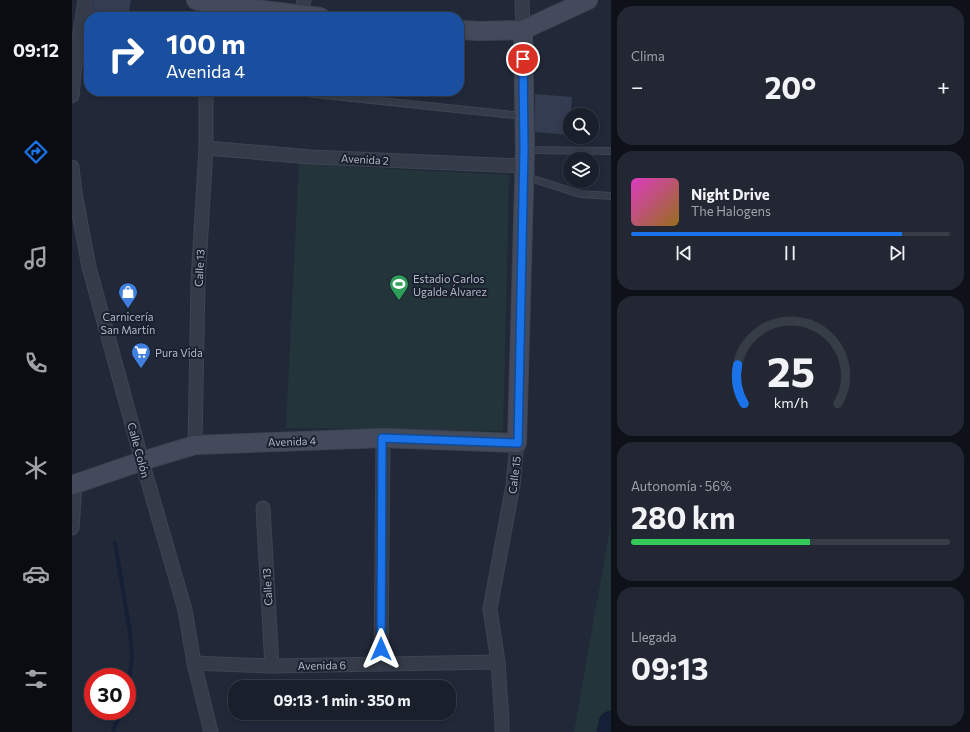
<!DOCTYPE html>
<html lang="es">
<head>
<meta charset="utf-8">
<style>
	body { margin:0; font-family:Commissioner,sans-serif; background:#222733; color:#f1f3f6; height:100vh; display:flex; flex-direction:column; font-size:15px; white-space:nowrap }
	* { box-sizing:border-box; margin:0 }
	p { font-size:13px; color:#9fa2a9 }
	.icon { flex:none; width:22px; height:22px; fill:none; stroke:currentColor; stroke-width:2; stroke-linecap:round; stroke-linejoin:round }
	.map { position:relative; flex:1; overflow:hidden }
	.drawer { display:flex; flex-direction:column; gap:6px; padding:6px; background:#0e1118; width:359px }
	.drawer>* { flex:none }
	.banner { position:absolute; left:12px; top:12px; width:380px; height:84px; border-radius:16px; box-shadow:0 2px 6px #0003,0 0 0 1px #373d47; background:#1a4fa0; color:#fff; overflow:hidden }
	.fabs { position:absolute; left:491px; top:108px; display:grid; gap:8px }
	.fabs a { display:grid; place-items:center; width:36px; height:36px; border-radius:50%; background:#191f2b; box-shadow:0 2px 6px #0003,0 0 0 1px #373d47; font-size:20px }
	.speed { position:absolute; left:12px; top:668px; display:flex; gap:8px; font-size:20px; font-weight:700; text-align:center }
	.speed>* { display:grid; place-content:center; width:52px; height:52px; border-radius:50%; background:#191f2b; box-shadow:0 2px 6px #0003,0 0 0 1px #373d47; line-height:1 }
	.speed .limit { border:6px solid #d22; background:#fff; color:#111 }
	.pin { position:absolute; display:grid; place-items:center; width:34px; height:34px; color:#fff; margin:-17px; border:2px solid #fff; border-radius:50%; box-shadow:0 1px 4px #0007 }
	.me { position:absolute; width:44px; margin:-22px; rotate:0deg; stroke-linejoin:round; filter:drop-shadow(0 0 3px #0008) }
	.turn { display:flex; align-items:center; gap:14px; height:84px; padding:0 16px; font-size:18px }
	.turn .icon { width:52px; height:52px; stroke-width:2.5 }
	.turn b { display:block; font-size:28px; line-height:34px }
	.big { font-size:30px; font-weight:700; line-height:1.1 }
	.drawer .tile { flex:1; display:flex; flex-direction:column; justify-content:center; gap:6px; min-width:0; padding:0 14px; border-radius:16px; background:#222733 }
	.drawer .dial { align-items:center; gap:0 }
	.dial svg { height:104px; overflow:visible; fill:none; stroke:#373d47; stroke-width:7; stroke-linecap:round; text-anchor:middle }
	.dial text { fill:#f1f3f6; stroke:none }
	.song { display:flex; align-items:center; gap:12px }
	.cover { width:48px; height:48px; border-radius:6px; background:linear-gradient(135deg,hsl(310 70% 55%),hsl(40 70% 35%)) }
	.played { height:4px; border-radius:2px; background:linear-gradient(90deg,#1a73e8 85%,#373d47 85%) }
	.keys { display:flex; justify-content:space-around; direction:ltr }
	.heat { display:flex; justify-content:space-between; align-items:center; font-size:22px; direction:ltr }
	.charge { height:6px; border-radius:3px; background:linear-gradient(90deg,#34c759 56%,#373d47 0) }
	.trip { position:absolute; left:156px; top:680px; width:228px; height:40px; border-radius:16px; background:#191f2b; box-shadow:0 2px 6px #0003,0 0 0 1px #373d47; font-weight:700; line-height:40px; text-align:center }
	main { display:flex; flex:1; min-height:0 }
	.dock { display:flex; flex-direction:column; width:72px; justify-content:space-around; align-items:center; background:#0a0c11; color:#9fa2a9 }
	.dock .icon { width:28px; height:28px }
	.dock .active { color:#1a73e8 }
	.dock b { font-size:18px; color:#f1f3f6 }
	.map>svg:first-child { display:block }
	.green { fill:#23353a }
	.lines { fill:none; stroke-linecap:round; stroke-linejoin:round }
	.stream { stroke:#151f36; stroke-width:4 }
	.river { stroke:#151f36; stroke-width:25 }
	.building { fill:#333c50 }
	.lane-casing { stroke:#3e4452; stroke-width:8 }
	.street-casing { stroke:#3e4452; stroke-width:15 }
	.secondary-casing { stroke:#3e4452; stroke-width:20 }
	.lane { stroke:#353b49; stroke-width:6 }
	.street { stroke:#353b49; stroke-width:13 }
	.secondary { stroke:#434a5c; stroke-width:18 }
	.route-casing { stroke:#114b97; stroke-width:10 }
	.route { stroke:#1a73e8; stroke-width:7 }
	.labels { text-anchor:middle; dominant-baseline:central; stroke-width:4; stroke-linejoin:round; paint-order:stroke }
	.street-label { font-size:11px; fill:#b0b6c5; stroke:#1a202e }
	.poi-label { font-size:11px; fill:#b0b6c5; stroke:#1a202e; text-anchor:start }
</style>
</head>
<body>
<main>
<nav class="dock">
<b>09:12</b>
<svg class="icon active" aria-label="directions" viewBox="0 0 24 24"><path d="M12 3l9 9-9 9-9-9zM9 14v-3h6M13 9l2 2-2 2"/></svg>
<svg class="icon" aria-label="music" viewBox="0 0 24 24"><path d="M9 18V5l10-2v13"/><circle cx="6" cy="18" r="3"/><circle cx="16" cy="16" r="3"/></svg>
<svg class="icon" aria-label="phone" viewBox="0 0 24 24"><path d="M5 4h4l2 5-3 2q2 4 5 5l2-3 5 2v4C11 20 4 13 5 4z"/></svg>
<svg class="icon" aria-label="climate" viewBox="0 0 24 24"><path d="M12 3v18M4 7l16 10M4 17L20 7"/></svg>
<svg class="icon" aria-label="car" viewBox="0 0 24 24"><path d="M5 17H2v-5l4-1 3-4h7l3 4 3 1v5h-3M9 17h6M6 11h13"/><circle cx="7" cy="17" r="2"/><circle cx="17" cy="17" r="2"/></svg>
<svg class="icon" aria-label="filters" viewBox="0 0 24 24"><path d="M4 7h16M4 17h16"/><circle cx="9" cy="7" r="2"/><circle cx="15" cy="17" r="2"/></svg>
</nav>
<div class="map">
<svg width="539" height="732" viewBox="0 0 539 732">
	<rect width="100%" height="100%" fill="#212939"/>
	<g class="green">
		<path d="M227,164L437,175L431,431L214,428Z"/>
		<path d="M539,522V732H502Z"/>
	</g>
	<g class="lines">
		<g class="stream">
			<path d="M43,543L58,633L60,657L55,694"/>
			<path d="M41,732L49,711"/>
		</g>
		<path class="river" d="M537,732L539,723"/>
	</g>
	<g class="building">
		<path d="M21,0H59L56,17H18Z"/>
		<path d="M463,94L500,97L497,135L463,132Z"/>
	</g>
	<g class="lines">
		<defs>
			<g id="lane">
				<path d="M214,91L451,116"/>
				<path d="M455,150L539,151"/>
				<path d="M455,177L508,194L539,196"/>
			</g>
			<g id="street">
				<path d="M450,0L451,30"/>
				<path d="M133,3V17"/>
				<path d="M229,15L232,0"/>
				<path d="M0,96L3,65L13,0"/>
				<path d="M134,148L239,157L452,166"/>
				<path d="M0,167L3,193L17,267L70,461L113,610L122,663L139,732"/>
				<path d="M123,445L126,282L134,148V91"/>
				<path d="M191,508L200,666"/>
				<path d="M0,528L3,484"/>
				<path d="M122,663L200,666L426,662"/>
				<path d="M309,664L311,438"/>
				<path d="M430,732V722L426,662L418,609L441,485L445,443"/>
			</g>
			<g id="secondary">
				<path d="M124,0L133,3L248,17"/>
				<path d="M387,30L409,31L451,30L516,0"/>
				<path d="M0,485L70,461L123,445L311,438L445,443L453,150L451,30"/>
			</g>
		</defs>
		<use href="#lane" class="lane-casing"/>
		<use href="#street" class="street-casing"/>
		<use href="#secondary" class="secondary-casing"/>
		<use href="#lane" class="lane"/>
		<use href="#street" class="street"/>
		<use href="#secondary" class="secondary"/>
	</g>
	<g class="lines">
		<defs>
			<path id="route" d="M309,649L310,438L446,443L452,150L451,59"/>
		</defs>
		<use href="#route" class="route-casing"/>
		<use href="#route" class="route"/>
	</g>
	<defs>
		<symbol id="stadium-pin" viewBox="-11 -11 22 30"><path d="M0 17L-7.5 6A9.5 9.5 0 1 1 7.5 6Z" fill="#2e9e5b" stroke="#1a202e"/><path d="M0-5a6.5 5 0 1 0 0 10a6.5 5 0 1 0 0-10ZM-3.5-1.8h7v3.6h-7Z" fill="#fff"/></symbol>
		<symbol id="shop-pin" viewBox="-11 -11 22 30"><path d="M0 17L-7.5 6A9.5 9.5 0 1 1 7.5 6Z" fill="#3f7fe0" stroke="#1a202e"/><path d="M-5-2.5h2.3a2.7 3.5 0 0 1 5.4 0H5L5.5 6h-11ZM-1.5-2.5h3a1.5 2.3 0 0 0-3 0Z" fill="#fff"/></symbol>
		<symbol id="supermarket-pin" viewBox="-11 -11 22 30"><path d="M0 17L-7.5 6A9.5 9.5 0 1 1 7.5 6Z" fill="#3f7fe0" stroke="#1a202e"/><path d="M-6-5.5h2.5l.6 2H6L4.5 2H-2.5L-4.4-4H-6ZM-1.5 3.2a1.3 1.3 0 1 0 .1 0ZM3 3.2a1.3 1.3 0 1 0 .1 0Z" fill="#fff"/></symbol>
	</defs>
	<g fill-rule="evenodd">
		<use href="#stadium-pin" x="316" y="273" width="22" height="30"/>
		<use href="#shop-pin" x="45" y="281" width="22" height="30"/>
		<use href="#supermarket-pin" x="58" y="341" width="22" height="30"/>
	</g>
	<g class="labels">
		<g class="street-label">
			<text transform="translate(293 159) rotate(3)">Avenida 2</text>
			<text transform="translate(127 268) rotate(-87)">Calle 13</text>
			<text transform="translate(220 441) rotate(-2)">Avenida 4</text>
			<text transform="translate(67 450) rotate(75)">Calle Colón</text>
			<text transform="translate(442 475) rotate(-83)">Calle 15</text>
			<text transform="translate(195 587) rotate(-93)">Calle 13</text>
			<text transform="translate(250 665) rotate(-1)">Avenida 6</text>
		</g>
		<g class="poi-label">
			<text x="341" y="278">Estadio Carlos<tspan x="341" dy="13">Ugalde Álvarez</tspan></text>
			<text x="56" y="316" text-anchor="middle">Carnicería<tspan x="56" dy="13">San Martín</tspan></text>
			<text x="83" y="352">Pura Vida</text>
		</g>
	</g>
</svg>
<div class="fabs">
<a><svg class="icon" aria-label="search" viewBox="0 0 24 24"><circle cx="10" cy="10" r="6"/><path d="M15 15l6 6"/></svg></a>
<a><svg class="icon" aria-label="layers" viewBox="0 0 24 24"><path d="M12 4l9 5-9 5-9-5zM3 14l9 5 9-5"/></svg></a>
</div>
<div class="speed"><div class="limit">30</div></div>
<div class="pin" style="left:451px;top:59px;background:#d93025"><svg class="icon" aria-label="arrive" viewBox="0 0 24 24"><path d="M6 21V4h12l-3 4 3 4H6"/></svg></div>
<svg class="me" style="left:309px;top:649px" viewBox="-20 -20 40 40"><path d="M0-17L14 15 0 8-14 15z" fill="#1a73e8" stroke="#fff" stroke-width="4"/></svg>
<div class="trip">09:13 · 1 min · 350 m</div>
<div class="banner">
<div class="turn"><svg class="icon" aria-label="right" viewBox="0 0 24 24"><path d="M7 20v-9h11M14 6l5 5-5 5"/></svg><div><b>100 m</b>Avenida 4</div></div>
</div>
</div>
<section class="drawer">
<div class="tile"><p>Clima</p>
<div class="heat"><a>−</a><b class="big">20°</b><a>+</a></div>
</div>
<div class="tile">
<div class="song"><i class="cover"></i><div><b>Night Drive</b><p>The Halogens</p></div></div>
<div class="played"></div>
<div class="keys"><svg class="icon" aria-label="previous" viewBox="0 0 24 24"><path d="M18 5L8 12l10 7zM5 5v14"/></svg><svg class="icon" aria-label="pause" viewBox="0 0 24 24"><path d="M8 5v14M16 5v14"/></svg><svg class="icon" aria-label="next" viewBox="0 0 24 24"><path d="M6 5l10 7-10 7zM19 5v14"/></svg></div>
</div>
<div class="tile dial"><svg viewBox="0 0 100 80">
<path d="M14 69A42 42 0 1 1 86 69"/>
<path d="M14 69A42 42 0 0 1 9 39" stroke="#1a73e8"/>
<text x="50" y="56" font-size="32" font-weight="700">25</text>
<text x="50" y="72" font-size="11">km/h</text>
</svg></div>
<div class="tile"><p>Autonomía · 56%</p><b class="big">280 km</b><div class="charge"></div></div>
<div class="tile"><p>Llegada</p><b class="big">09:13</b></div>
</section>
</main>
</body>
</html>
